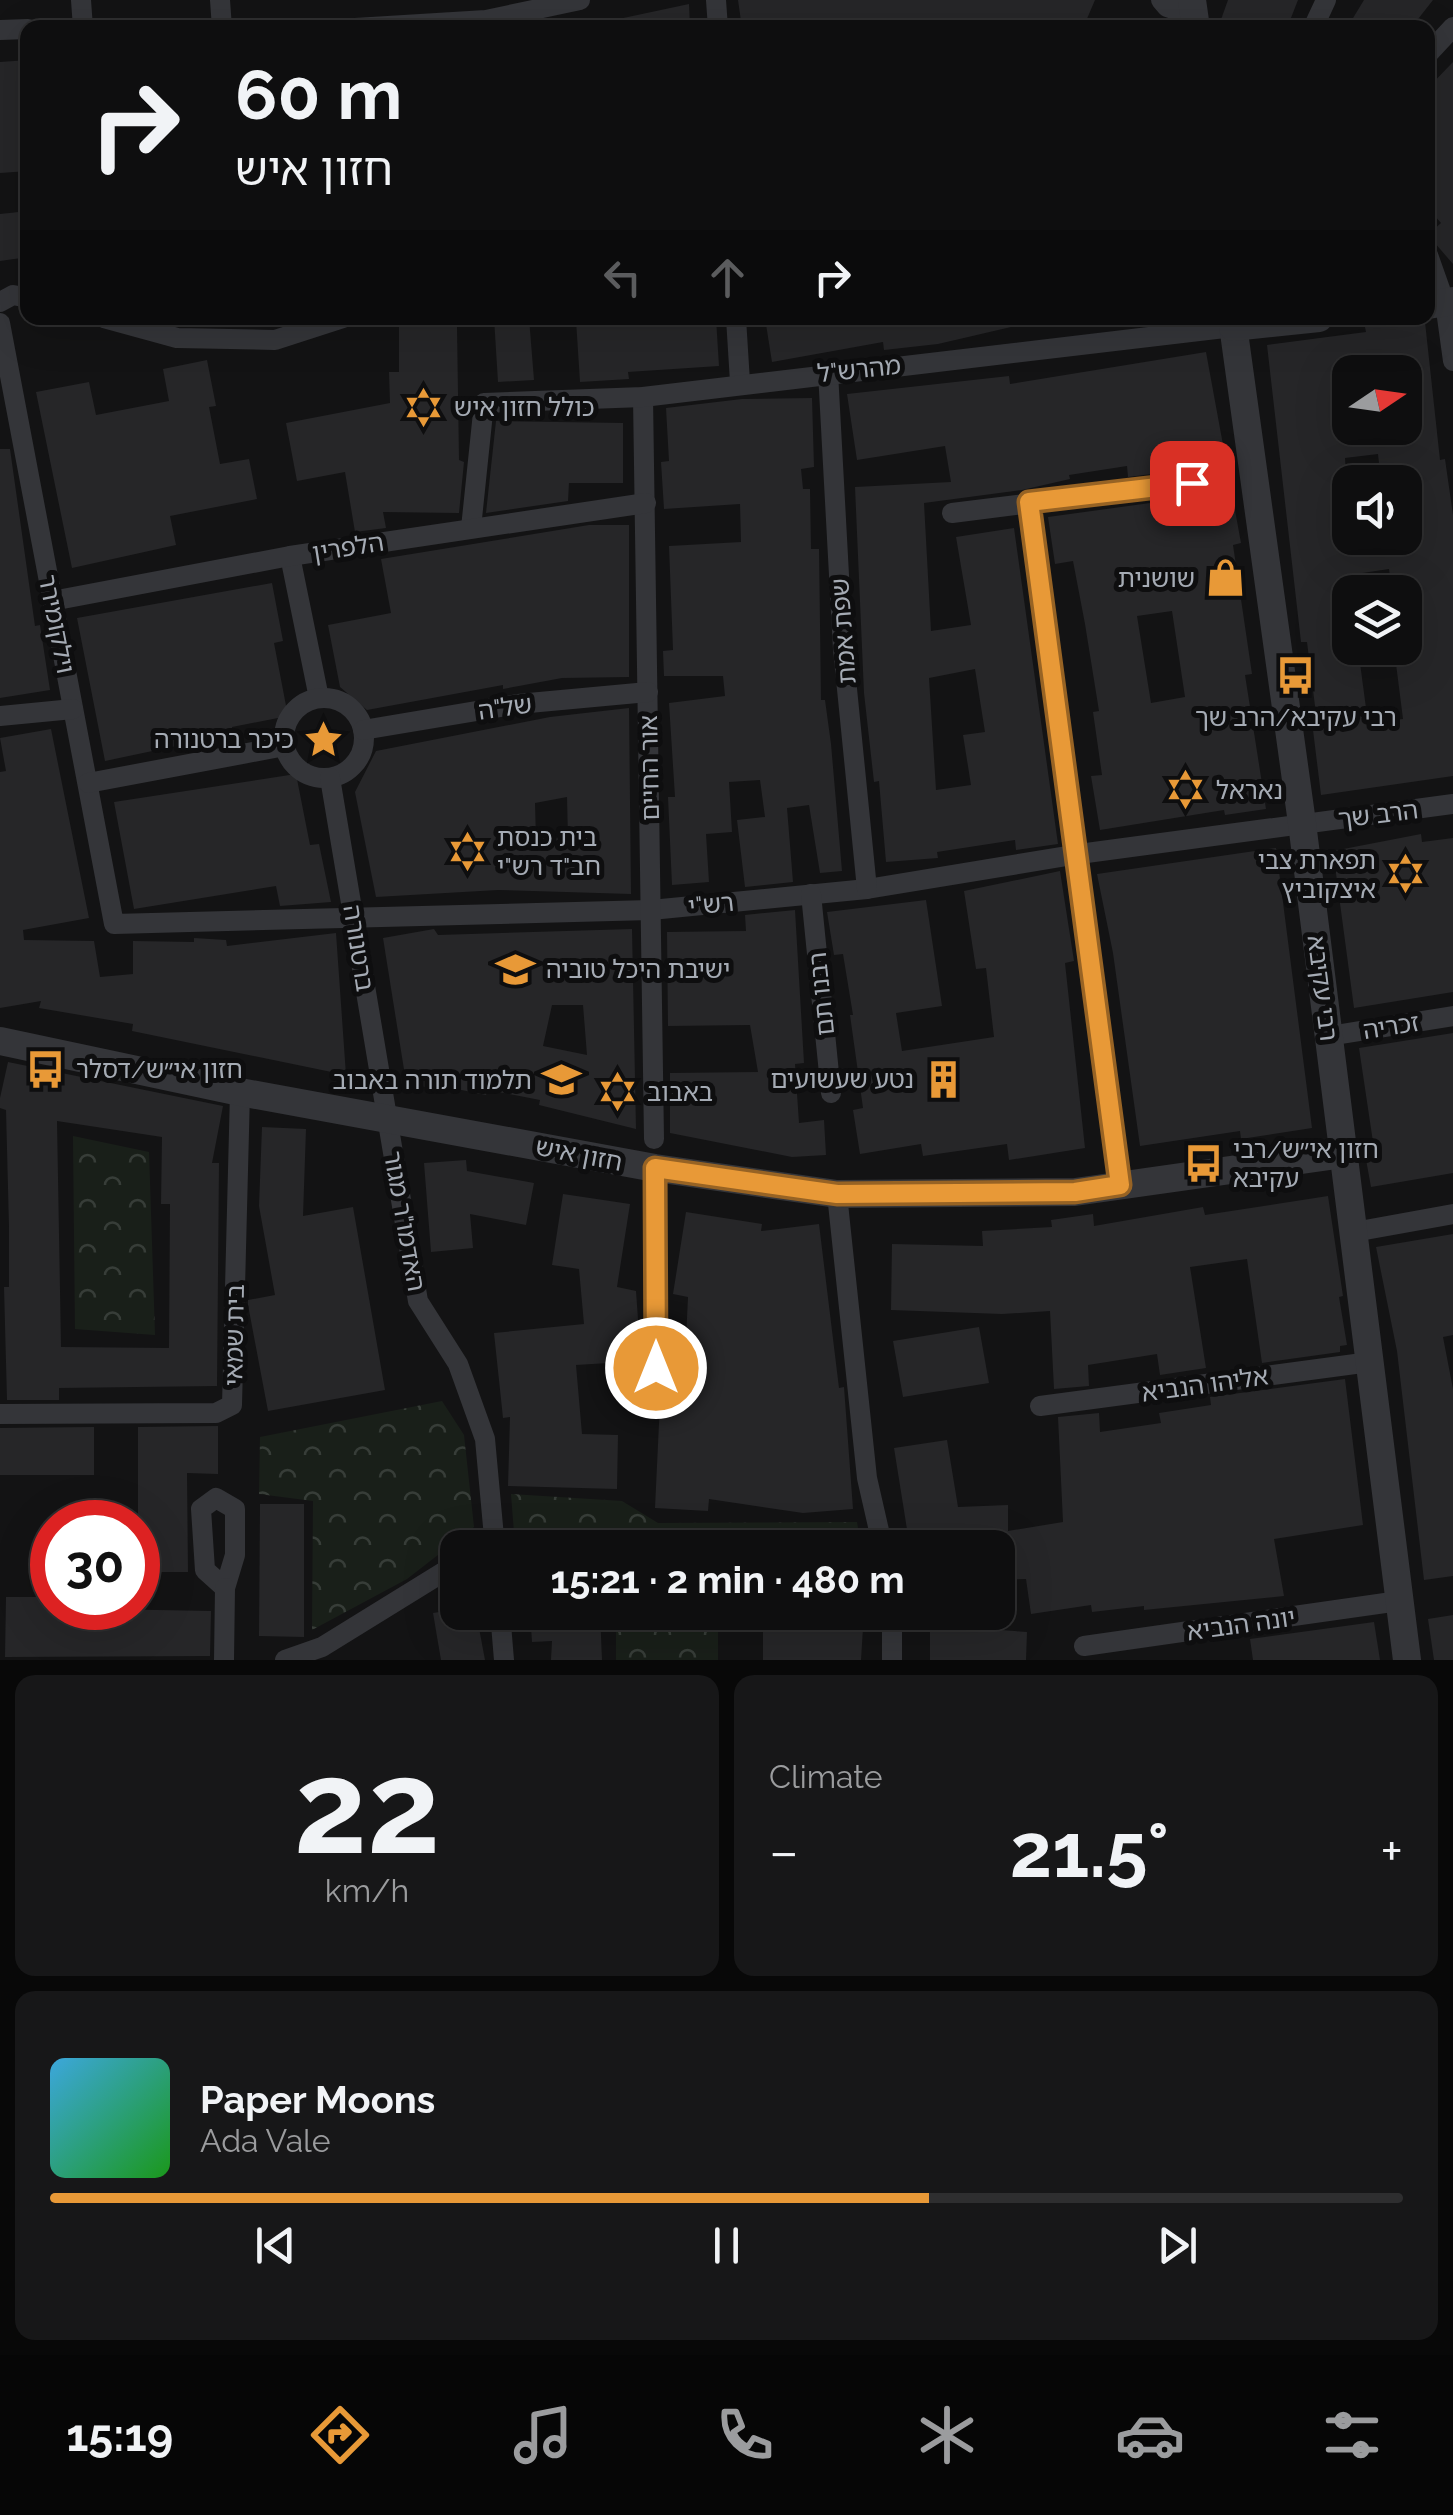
<!DOCTYPE html>
<html lang="en">
<head>
<meta charset="utf-8">
<style>
	body { margin:0; font-family:Raleway,"Noto Sans Hebrew",sans-serif; background:#171718; color:#f1f3f6; height:100vh; display:flex; flex-direction:column; font-size:38px; white-space:nowrap }
	* { box-sizing:border-box; margin:0 }
	p { font-size:32px; color:#9b9c9e }
	.icon { flex:none; width:55px; height:55px; fill:none; stroke:currentColor; stroke-width:2; stroke-linecap:round; stroke-linejoin:round }
	.map { position:relative; height:1660px; overflow:hidden }
	.details { display:flex; flex-direction:column; gap:15px; padding:15px; background:#080808; flex:1 }
	.details>* { flex:none }
	.banner { position:absolute; left:20px; top:20px; width:1415px; height:305px; border-radius:20px; box-shadow:0 10px 40px #0002,0 0 0 2px #2e2e2f; background:#0e0e0f; color:#f1f3f6; overflow:hidden }
	.needle { width:65px; rotate:77deg }
	.fabs { position:absolute; left:1332px; top:355px; display:grid; gap:20px }
	.fabs a { display:grid; place-items:center; width:90px; height:90px; border-radius:20px; background:#0e0e0f; box-shadow:0 10px 40px #0002,0 0 0 2px #2e2e2f; font-size:50px }
	.speed { position:absolute; left:30px; top:1500px; display:flex; gap:20px; font-size:50px; font-weight:700; text-align:center }
	.speed>* { display:grid; place-content:center; width:130px; height:130px; border-radius:50%; background:#0e0e0f; box-shadow:0 10px 40px #0002,0 0 0 2px #2e2e2f; line-height:1 }
	.speed .limit { border:15px solid #d22; background:#fff; color:#111 }
	.pin { position:absolute; display:grid; place-items:center; width:85px; height:85px; color:#fff; margin:-42px; border-radius:20px; box-shadow:0 5px 15px #0006 }
	.me { position:absolute; width:110px; margin:-55px; rotate:0deg; stroke-linejoin:round; filter:drop-shadow(0 0 8px #0008) }
	.turn { display:flex; align-items:center; gap:35px; height:210px; padding:0 50px; font-size:45px }
	.turn .icon { width:130px; height:130px; stroke-width:2.5 }
	.turn b { display:block; font-size:70px; line-height:85px }
	.lanes { display:flex; align-items:center; height:95px; padding:0 50px; background:#0003; justify-content:center; gap:50px; direction:ltr }
	.lanes .off { opacity:.35 }
	.big { font-size:75px; font-weight:700; line-height:1.1 }
	.details .widget { flex:1; display:flex; flex-direction:column; justify-content:center; gap:15px; min-width:0; padding:0 35px; border-radius:20px; background:#171718 }
	.details .dial { align-items:center; gap:0 }
	.dial b { font-size:130px; line-height:1 }
	.song { display:flex; align-items:center; gap:30px }
	.cover { width:120px; height:120px; border-radius:15px; background:linear-gradient(135deg,hsl(200 70% 55%),hsl(120 70% 35%)) }
	.played { height:10px; border-radius:5px; background:linear-gradient(90deg,#e89937 65%,#2e2e2f 65%) }
	.keys { display:flex; justify-content:space-around; direction:ltr }
	.heat { display:flex; justify-content:space-between; align-items:center; font-size:55px; direction:ltr }
	.details .tiles { flex:1; display:grid; gap:15px; grid-template-columns:1fr 1fr }
	.widget:last-child { grid-column:span 2 }
	.trip { position:absolute; left:440px; top:1530px; width:575px; height:100px; border-radius:20px; background:#0e0e0f; box-shadow:0 10px 40px #0002,0 0 0 2px #2e2e2f; font-weight:700; line-height:100px; text-align:center }
	.menu { display:flex; height:160px; justify-content:space-around; align-items:center; background:#060606; color:#9b9c9e }
	.menu .icon { width:70px; height:70px }
	.menu .selected { color:#e89937 }
	.menu b { font-size:45px; color:#f1f3f6 }
	.map>svg:first-child { display:block }
	.park { fill:url(#park-crowns) }
	.building { fill:#262628; fill-rule:evenodd }
	.lines { fill:none; stroke-linecap:round; stroke-linejoin:round }
	.minor { stroke:#343539; stroke-width:20 }
	.tertiary { stroke:#343539; stroke-width:28 }
	.route-casing { stroke:#976324; stroke-width:25 }
	.route { stroke:#e89937; stroke-width:18 }
	.labels { text-anchor:middle; dominant-baseline:central; stroke-width:10; stroke-linejoin:round; paint-order:stroke }
	.street-label { font-size:25px; fill:#a5abb4; stroke:#0e0e0f }
	.poi-label { font-size:25px; fill:#a5abb4; stroke:#0e0e0f; text-anchor:start }
</style>
</head>
<body>
<div class="map">
<svg width="1453" height="1660" viewBox="0 0 1453 1660">
	<defs>
		<pattern id="park-crowns" width="20" height="18" patternUnits="userSpaceOnUse" patternTransform="scale(2.5)"><rect width="20" height="18" fill="#191f19"/><path d="M2 6a3 3 0 1 1 6 0M12 15a3 3 0 1 1 6 0" fill="none" stroke="#373d38"/></pattern>
	</defs>
	<rect width="100%" height="100%" fill="#131314"/>
	<g class="park">
		<path d="M73,1136L149,1152L155,1335L75,1329Z"/>
		<path d="M442,1401L464,1435L474,1527L407,1579L312,1630L313,1501L259,1494L260,1437Z"/>
		<path d="M511,1494L622,1501L658,1523L857,1522L861,1547L515,1545Z"/>
		<rect x="616" y="1613" width="102" height="47"/>
	</g>
	<g class="building">
		<path d="M738,0H1095L1083,28H742Z"/>
		<path d="M1228,0H1298L1287,28H1218Z"/>
		<path d="M1364,0H1433L1411,28H1347Z"/>
		<path d="M689,4L690,28H615L614,20Z"/>
		<path d="M28,60V171L0,173V62Z"/>
		<path d="M1453,62V264L1428,235L1441,223L1428,208V88Z"/>
		<path d="M28,211V257L0,261V214Z"/>
		<path d="M494,318H529L534,380L498,382Z"/>
		<path d="M614,318H716L719,366L628,372L629,379L580,382L576,320Z"/>
		<path d="M765,318H1010L1011,327L938,344L884,350L883,342L772,362Z"/>
		<path d="M1419,320L1425,322L1440,460L1445,459L1453,515V776L1321,795L1313,730H1318L1307,642H1301L1267,345L1366,332L1365,327ZM1350,372H1405V428H1350ZM1378,454L1381,482H1405V538H1350L1345,458ZM1389,569L1392,592H1405V648H1394L1403,719L1368,723L1358,648H1350V592H1358L1356,574Z"/>
		<path d="M399,326L457,327L459,460L464,462L459,513L383,512L386,528L355,532L345,472L297,481L286,423L390,403L389,372H399Z"/>
		<path d="M1206,352L1241,543L1233,545L1252,674L1245,675L1266,809L1225,815L1224,810L1100,830L1091,776L1102,775L1093,712L1099,711L1085,624L1073,561L1055,564L1048,517L1194,497L1206,482L1202,474L1191,469L1128,477L1127,466L1069,475L1070,479L1022,490L924,503L931,631L971,625L956,537L1014,528L1058,844L1016,850L1015,840L937,852L938,858L886,862L879,781L874,782L864,693L855,487L951,482L945,446L857,460L847,394L1009,376L1010,384ZM1172,611L1185,697L1151,703L1137,616ZM975,669L985,732L963,735L971,785L936,790L929,678Z"/>
		<path d="M207,360L216,406L209,407L220,464L249,459L257,499L170,516L176,545L72,568L36,392L89,382L96,415L169,401L163,369Z"/>
		<path d="M812,398L814,467L801,469L803,489H810L811,549H819L821,700H825L831,744L842,871L820,873L809,805L787,808L793,882L745,887L737,820L765,817L760,780L729,782L732,832L706,834L709,882L672,885L668,797H675L669,703L725,696L723,676H664L663,651L673,650L669,546L741,542L740,504L664,509L661,462L669,461L666,408L742,399Z"/>
		<path d="M496,421L623,423V483H569L568,501L486,513Z"/>
		<path d="M0,449H10L35,626L40,625L50,690L0,698Z"/>
		<path d="M589,525H629V677L562,678L503,689V685L367,710L340,687L328,625L391,613L381,559Z"/>
		<path d="M272,583L283,641L274,643L288,716L232,727L233,734L105,761L77,618Z"/>
		<path d="M629,708L631,894L498,890L376,897L355,792L376,751L550,717ZM567,797L568,838L536,839L535,803Z"/>
		<path d="M51,729L89,918L23,930L24,940L94,941L100,977L133,974V941L194,942V938L226,940L227,946L336,933L346,1075L132,1031L133,1024L39,1008L41,1001L0,1008V772L6,771L0,738Z"/>
		<path d="M296,774L310,845L319,844L331,902L280,906L276,886L134,909L114,802Z"/>
		<path d="M1421,834L1422,842L1453,838V992L1354,1008L1333,851Z"/>
		<path d="M1276,848L1312,1128L1241,1139L1240,1131L1140,1146L1113,953L1097,874Z"/>
		<path d="M1060,871L1074,961L1065,963L1085,1148L1009,1160L1007,1144L923,1156L921,1144L860,1154L853,1110L863,1108L850,1015H853L843,954L834,955L827,912L926,900L942,1006L896,1013L902,1051L994,1037L986,968L976,969L964,891Z"/>
		<path d="M795,910L804,1063L795,1064L799,1123L824,1120L826,1155L792,1157L670,1133V1073L758,1072L750,1025L668,1026L667,932L746,931L745,915Z"/>
		<path d="M434,929L438,935L632,929L636,1129L539,1105L540,1100L488,1090L486,1095L442,1086L440,1091L406,1082L383,938ZM552,1005H583L587,1055L543,1046Z"/>
		<path d="M1453,1033V1173L1371,1187L1363,1143L1373,1142L1359,1048Z"/>
		<path d="M8,1062L223,1106L212,1163H219L217,1386L59,1388V1400H7L4,1287H9V1227L6,1110L0,1108V1098ZM57,1121L162,1137L161,1204H170L169,1348L61,1347Z"/>
		<path d="M262,1127L306,1129L303,1216L353,1207L385,1390L268,1411L248,1305V1300L275,1295L259,1206Z"/>
		<path d="M466,1160L467,1171L534,1183L526,1225L470,1214L473,1248L431,1252L424,1163Z"/>
		<path d="M563,1194L630,1204L617,1287L636,1291L641,1361L576,1365L582,1434L618,1435L617,1489L508,1486L510,1417L503,1418L494,1333L584,1324L579,1269L552,1265Z"/>
		<path d="M1328,1196L1343,1296L1339,1297L1347,1345L1340,1346V1352L1262,1363L1247,1259L1190,1267L1206,1368L1160,1375L1157,1354L1088,1365L1089,1386L1054,1389L1050,1311L1002,1314L891,1310L892,1244L983,1246L982,1231L1052,1227L1051,1220L1093,1214L1094,1226L1203,1207L1205,1215Z"/>
		<path d="M686,1212L762,1224L761,1231L819,1224L839,1388L844,1387L853,1509L803,1513L709,1499L708,1511L655,1508L660,1402L683,1403L688,1297L673,1294Z"/>
		<path d="M1453,1234V1335L1443,1337L1453,1389V1576L1424,1580L1397,1351L1376,1247Z"/>
		<path d="M979,1327L989,1383L903,1397L893,1341Z"/>
		<path d="M1345,1379L1363,1525L1274,1539L1284,1596L1144,1610V1606L1092,1612L1091,1605L1031,1614L1026,1579L998,1580V1548H910L894,1448L947,1440L958,1507L1008,1505V1531L1063,1522L1058,1417L1099,1413L1100,1432L1161,1423L1159,1413L1211,1405L1210,1397Z"/>
		<path d="M218,1426V1474L187,1473L188,1572H138V1427Z"/>
		<path d="M94,1427V1475H0V1428Z"/>
		<path d="M260,1504H304V1637L259,1636Z"/>
		<path d="M6,1597H52V1608L211,1611L210,1656L5,1657Z"/>
		<path d="M458,1609L476,1612L485,1660H441L433,1613Z"/>
		<path d="M530,1612H600L602,1660H551L552,1641L532,1642Z"/>
		<path d="M746,1612H864L861,1660H763V1632L744,1631Z"/>
		<path d="M1453,1615V1660H1434L1428,1619Z"/>
		<path d="M1374,1622L1380,1660H1253L1250,1639Z"/>
		<path d="M930,1625L1027,1632L1026,1660H930Z"/>
	</g>
	<g class="lines">
		<g class="minor">
			<path d="M81,0L83,28"/>
			<path d="M220,0L222,28"/>
			<path d="M716,0L718,28"/>
			<path d="M1161,0L1167,7L1194,16"/>
			<path d="M355,28L486,20L580,0"/>
			<path d="M1313,28L1326,0"/>
			<path d="M0,30L28,29"/>
			<path d="M1428,54L1453,27"/>
			<path d="M1428,255L1445,303L1453,361"/>
			<path d="M0,302L13,295L28,298"/>
			<path d="M104,318L177,338L275,340L343,318"/>
			<path d="M736,318L740,382"/>
			<path d="M0,323L114,924L651,910L867,889L1079,854L1453,804"/>
			<path d="M828,372L843,649L867,889"/>
			<path d="M643,397L654,1139"/>
			<path d="M1029,502L1121,1185"/>
			<path d="M952,513L1192,483"/>
			<path d="M471,528L484,403L643,397L1233,327"/>
			<path d="M290,556L319,698"/>
			<path d="M52,601L290,556L646,503"/>
			<circle cx="324" cy="738" r="40"/>
			<path d="M0,716L73,709"/>
			<path d="M363,730L518,704L648,692"/>
			<path d="M330,778L418,1301L458,1364L485,1439L495,1548"/>
			<path d="M88,783L285,746"/>
			<path d="M811,894L831,1093"/>
			<path d="M1329,1036L1453,1016"/>
			<path d="M655,1168V1368"/>
			<path d="M837,1194L867,1478L883,1548"/>
			<path d="M1354,1232L1453,1214"/>
			<path d="M1040,1406L1370,1362"/>
			<path d="M0,1414L216,1413L232,1405L240,1092"/>
			<path d="M216,1498L235,1509V1555L225,1588L205,1570L201,1509Z"/>
			<path d="M500,1612L504,1660"/>
			<path d="M1084,1646L1399,1601"/>
			<path d="M224,1660L225,1588"/>
			<path d="M285,1660L322,1647L458,1563"/>
			<path d="M892,1660V1612"/>
		</g>
		<g class="tertiary">
			<path d="M1192,0L1196,28"/>
			<path d="M1428,305L1453,301"/>
			<path d="M1232,318L1302,823L1407,1660"/>
			<path d="M1233,327L1319,318"/>
			<path d="M0,1041L240,1092L655,1168L837,1194L1075,1192L1344,1154"/>
		</g>
	</g>
	<g class="lines">
		<defs>
			<path id="route" d="M656,1368L655,1168L837,1194L1075,1192L1120,1185L1029,502L1192,483"/>
		</defs>
		<use href="#route" class="route-casing"/>
		<use href="#route" class="route"/>
	</g>
	<defs>
		<symbol id="synagogue-bare" viewBox="-9 -9 18 18"><path d="M0-6.5L5.6 3.2H-5.6ZM0 6.5L5.6-3.2H-5.6Z" fill="#e89937" stroke="#0e0e0f" stroke-width="2.5" paint-order="stroke"/></symbol>
		<symbol id="shop-bare" viewBox="-9 -9 18 18"><path d="M-5-2.5h2.3a2.7 3.5 0 0 1 5.4 0H5L5.5 6h-11ZM-1.5-2.5h3a1.5 2.3 0 0 0-3 0Z" fill="#e89937" stroke="#0e0e0f" stroke-width="2.5" paint-order="stroke"/></symbol>
		<symbol id="bus-bare" viewBox="-9 -9 18 18"><path d="M-5-6H5V4H4V6H2V4H-2V6H-4V4H-5ZM-3.5-4V0h7V-4ZM-3.5 1.2v1.5H-2V1.2ZM2 1.2v1.5H3.5V1.2Z" fill="#e89937" stroke="#0e0e0f" stroke-width="2.5" paint-order="stroke"/></symbol>
		<symbol id="sight-bare" viewBox="-9 -9 18 18"><path d="M0-6L1.8-2.2L6-1.7L2.9 1.2L3.7 5.4L0 3.3L-3.7 5.4L-2.9 1.2L-6-1.7L-1.8-2.2Z" fill="#e89937" stroke="#0e0e0f" stroke-width="2.5" paint-order="stroke"/></symbol>
		<symbol id="school-bare" viewBox="-9 -9 18 18"><path d="M0-5L7-2L0 1L-7-2ZM-4 1L0 2.5L4 1V4Q0 6-4 4Z" fill="#e89937" stroke="#0e0e0f" stroke-width="2.5" paint-order="stroke"/></symbol>
		<symbol id="building-bare" viewBox="-9 -9 18 18"><path d="M-4-6H4V6H1V3H-1V6H-4ZM-2.5-4.3h1.7v1.8h-1.7ZM.8-4.3h1.7v1.8H.8ZM-2.5-1h1.7V.8h-1.7ZM.8-1h1.7V.8H.8Z" fill="#e89937" stroke="#0e0e0f" stroke-width="2.5" paint-order="stroke"/></symbol>
	</defs>
	<g fill-rule="evenodd">
		<use href="#synagogue-bare" x="396" y="380" width="55" height="55"/>
		<use href="#shop-bare" x="1198" y="550" width="55" height="55"/>
		<use href="#bus-bare" x="1268" y="648" width="55" height="55"/>
		<use href="#sight-bare" x="296" y="712" width="55" height="55"/>
		<use href="#synagogue-bare" x="1158" y="762" width="55" height="55"/>
		<use href="#synagogue-bare" x="440" y="824" width="55" height="55"/>
		<use href="#synagogue-bare" x="1378" y="846" width="55" height="55"/>
		<use href="#school-bare" x="488" y="942" width="55" height="55"/>
		<use href="#bus-bare" x="18" y="1042" width="55" height="55"/>
		<use href="#building-bare" x="916" y="1052" width="55" height="55"/>
		<use href="#school-bare" x="534" y="1052" width="55" height="55"/>
		<use href="#synagogue-bare" x="590" y="1064" width="55" height="55"/>
		<use href="#bus-bare" x="1176" y="1136" width="55" height="55"/>
	</g>
	<g class="labels">
		<g class="street-label">
			<text transform="translate(859 369) rotate(-6)">מהרש"ל</text>
			<text transform="translate(348 547) rotate(-9)">הלפרין</text>
			<text transform="translate(57 624) rotate(79)">וילקומירר</text>
			<text transform="translate(843 631) rotate(-94)">שפת אמת</text>
			<text transform="translate(505 707) rotate(-8)">של"ה</text>
			<text transform="translate(649 768) rotate(-91)">אור החיים</text>
			<text transform="translate(1378 814) rotate(-7)">הרב שך</text>
			<text transform="translate(711 904) rotate(-6)">רש"י</text>
			<text transform="translate(359 948) rotate(81)">ברטנורה</text>
			<text transform="translate(1323 988) rotate(83)">רבי עקיבא</text>
			<text transform="translate(821 994) rotate(-96)">רבנו תם</text>
			<text transform="translate(1391 1026) rotate(-9)">זכריה</text>
			<text transform="translate(579 1154) rotate(11)">חזון איש</text>
			<text transform="translate(405 1221) rotate(80)">האדמו"ר מגור</text>
			<text transform="translate(234 1335) rotate(-89)">בית שמאי</text>
			<text transform="translate(1205 1384) rotate(-8)">אליהו הנביא</text>
			<text transform="translate(1241 1624) rotate(-8)">יונה הנביא</text>
		</g>
		<g class="poi-label">
			<text x="454" y="407">כולל חזון איש</text>
			<text x="1195" y="578" text-anchor="end">שושנית</text>
			<text x="1296" y="717" text-anchor="middle">רבי עקיבא/הרב שך</text>
			<text x="294" y="739" text-anchor="end">כיכר ברטנורה</text>
			<text x="1216" y="790">נאראל</text>
			<text x="497" y="837">בית כנסת<tspan x="497" dy="29">חב"ד רש"י</tspan></text>
			<text x="1376" y="860" text-anchor="end">תפארת צבי<tspan x="1376" dy="29">איצקוביץ</tspan></text>
			<text x="546" y="969">ישיבת היכל טוביה</text>
			<text x="76" y="1069">חזון אי״ש/דסלר</text>
			<text x="914" y="1079" text-anchor="end">נטע שעשועים</text>
			<text x="532" y="1080" text-anchor="end">תלמוד תורה באבוב</text>
			<text x="647" y="1092">באבוב</text>
			<text x="1233" y="1149">חזון אי״ש/רבי<tspan x="1233" dy="29">עקיבא</tspan></text>
		</g>
	</g>
</svg>
<div class="fabs">
<a><svg class="needle" viewBox="-14 -14 28 28"><path d="M0-13l5 13h-10z" fill="#e53935"/><path d="M0 13l5-13h-10z" fill="#9b9c9e"/></svg></a>
<a><svg class="icon" aria-label="sound" viewBox="0 0 24 24"><path d="M4 9h4l5-4v14l-5-4H4zM17 9q2 3 0 6"/></svg></a>
<a><svg class="icon" aria-label="layers" viewBox="0 0 24 24"><path d="M12 4l9 5-9 5-9-5zM3 14l9 5 9-5"/></svg></a>
</div>
<div class="speed"><div class="limit">30</div></div>
<div class="pin" style="left:1192px;top:483px;background:#d93025"><svg class="icon" aria-label="arrive" viewBox="0 0 24 24"><path d="M6 21V4h12l-3 4 3 4H6"/></svg></div>
<svg class="me" style="left:656px;top:1368px" viewBox="-20 -20 40 40"><circle r="17" fill="#e89937" stroke="#fff" stroke-width="3"/><path d="M0-11L8 9 0 5-8 9z" fill="#fff"/></svg>
<div class="trip">15:21 · 2 min · 480 m</div>
<div class="banner">
<div class="turn"><svg class="icon" aria-label="right" viewBox="0 0 24 24"><path d="M7 20v-9h11M14 6l5 5-5 5"/></svg><div><b>60 m</b>חזון איש</div></div>
<div class="lanes"><svg class="icon off" aria-label="left" viewBox="0 0 24 24"><path d="M17 20v-9H6M10 6l-5 5 5 5"/></svg><svg class="icon off" aria-label="ahead" viewBox="0 0 24 24"><path d="M12 20V5M6 11l6-6 6 6"/></svg><svg class="icon" aria-label="right" viewBox="0 0 24 24"><path d="M7 20v-9h11M14 6l5 5-5 5"/></svg></div>
</div>
</div>
<section class="details">
<div class="tiles">
<div class="widget dial"><b>22</b><p>km/h</p></div>
<div class="widget"><p>Climate</p>
<div class="heat"><a>−</a><b class="big">21.5°</b><a>+</a></div>
</div>
<div class="widget">
<div class="song"><i class="cover"></i><div><b>Paper Moons</b><p>Ada Vale</p></div></div>
<div class="played"></div>
<div class="keys"><svg class="icon" aria-label="previous" viewBox="0 0 24 24"><path d="M18 5L8 12l10 7zM5 5v14"/></svg><svg class="icon" aria-label="pause" viewBox="0 0 24 24"><path d="M8 5v14M16 5v14"/></svg><svg class="icon" aria-label="next" viewBox="0 0 24 24"><path d="M6 5l10 7-10 7zM19 5v14"/></svg></div>
</div>
</div>
</section>
<nav class="menu">
<b>15:19</b>
<svg class="icon selected" aria-label="directions" viewBox="0 0 24 24"><path d="M12 3l9 9-9 9-9-9zM9 14v-3h6M13 9l2 2-2 2"/></svg>
<svg class="icon" aria-label="music" viewBox="0 0 24 24"><path d="M9 18V5l10-2v13"/><circle cx="6" cy="18" r="3"/><circle cx="16" cy="16" r="3"/></svg>
<svg class="icon" aria-label="phone" viewBox="0 0 24 24"><path d="M5 4h4l2 5-3 2q2 4 5 5l2-3 5 2v4C11 20 4 13 5 4z"/></svg>
<svg class="icon" aria-label="climate" viewBox="0 0 24 24"><path d="M12 3v18M4 7l16 10M4 17L20 7"/></svg>
<svg class="icon" aria-label="car" viewBox="0 0 24 24"><path d="M5 17H2v-5l4-1 3-4h7l3 4 3 1v5h-3M9 17h6M6 11h13"/><circle cx="7" cy="17" r="2"/><circle cx="17" cy="17" r="2"/></svg>
<svg class="icon" aria-label="filters" viewBox="0 0 24 24"><path d="M4 7h16M4 17h16"/><circle cx="9" cy="7" r="2"/><circle cx="15" cy="17" r="2"/></svg>
</nav>
</body>
</html>
